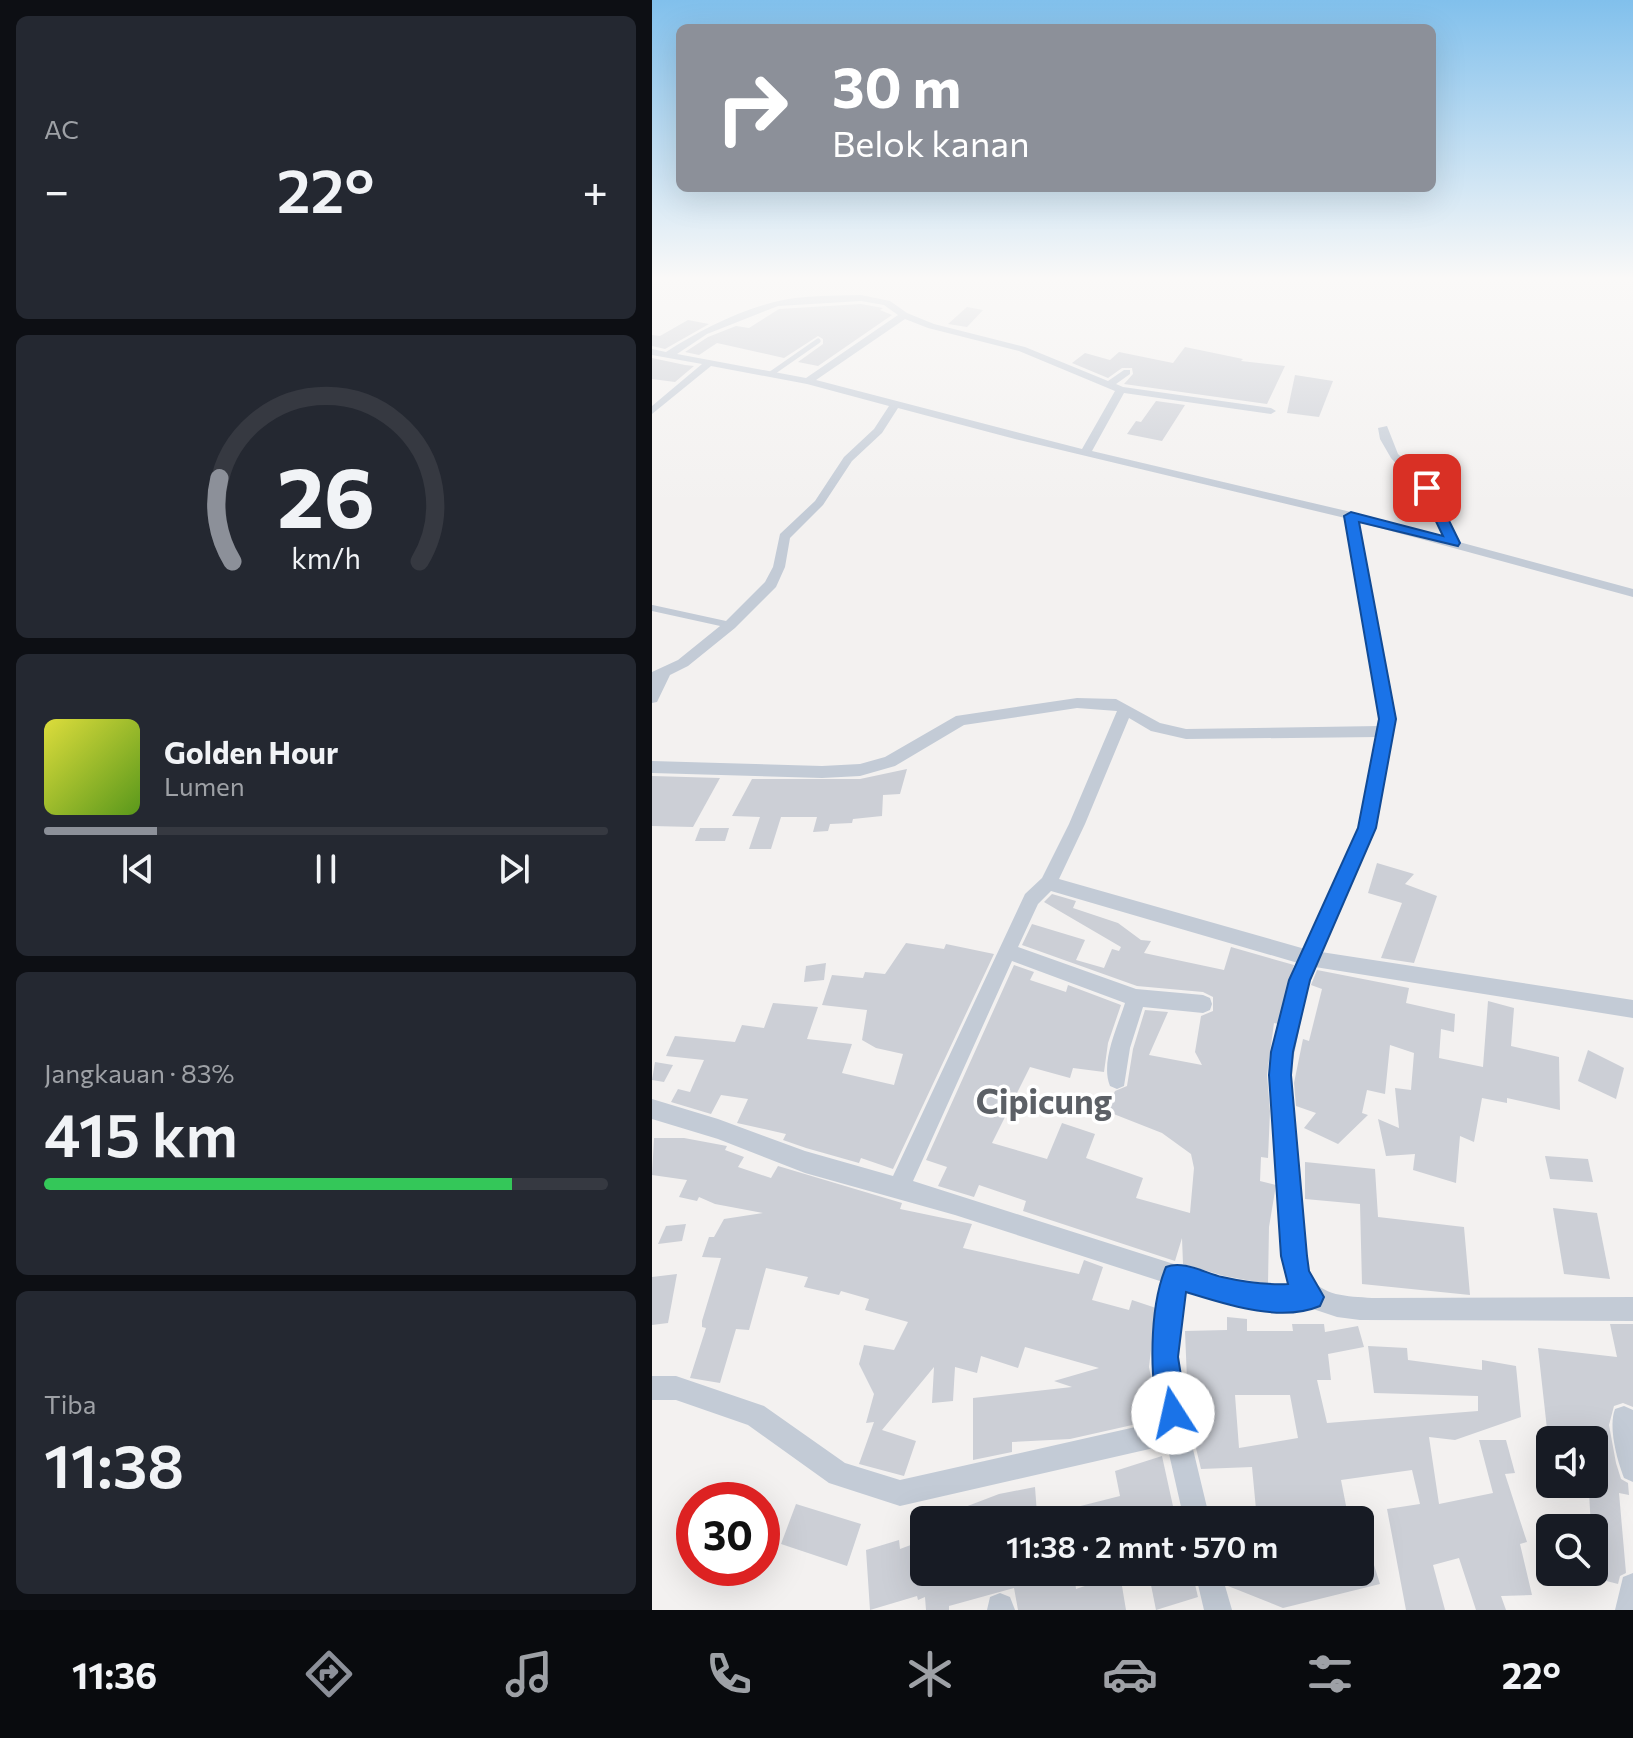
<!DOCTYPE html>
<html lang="id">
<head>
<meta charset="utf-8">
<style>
	body { margin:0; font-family:Commissioner,sans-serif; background:#242831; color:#f1f3f6; height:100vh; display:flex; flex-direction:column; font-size:30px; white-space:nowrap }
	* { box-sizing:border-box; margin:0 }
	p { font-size:26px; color:#9ea1a6 }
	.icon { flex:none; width:44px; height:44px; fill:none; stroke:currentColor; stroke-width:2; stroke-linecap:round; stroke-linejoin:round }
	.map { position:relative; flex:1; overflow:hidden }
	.panel { display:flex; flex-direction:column; gap:16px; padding:16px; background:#0d0f14; width:652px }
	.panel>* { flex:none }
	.top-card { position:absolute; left:24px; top:24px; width:760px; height:168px; border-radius:12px; box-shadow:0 8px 32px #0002; background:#8c9099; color:#fff; overflow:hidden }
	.controls { position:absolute; left:884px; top:1426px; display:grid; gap:16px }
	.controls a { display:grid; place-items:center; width:72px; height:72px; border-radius:12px; background:#171b24; box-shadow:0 8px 32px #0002; font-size:40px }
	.speed { position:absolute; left:24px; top:1482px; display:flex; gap:16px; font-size:40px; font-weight:700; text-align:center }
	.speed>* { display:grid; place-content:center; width:104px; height:104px; border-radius:50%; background:#171b24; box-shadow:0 8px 32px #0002; line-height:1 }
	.speed .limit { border:12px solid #d22; background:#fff; color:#111 }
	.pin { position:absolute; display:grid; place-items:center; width:68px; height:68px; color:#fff; margin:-34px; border-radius:16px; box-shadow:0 4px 12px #0006 }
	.me { position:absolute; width:88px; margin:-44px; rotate:350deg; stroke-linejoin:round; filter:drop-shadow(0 0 6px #0008) }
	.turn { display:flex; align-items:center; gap:28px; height:168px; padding:0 24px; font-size:36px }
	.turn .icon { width:104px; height:104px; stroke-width:2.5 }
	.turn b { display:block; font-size:56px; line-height:68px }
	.big { font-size:60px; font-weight:600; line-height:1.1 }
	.panel .widget { flex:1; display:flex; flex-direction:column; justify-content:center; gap:12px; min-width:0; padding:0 28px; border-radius:12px; background:#242831 }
	.panel .dial { align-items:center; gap:0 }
	.dial svg { height:208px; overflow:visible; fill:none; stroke:#363941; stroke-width:7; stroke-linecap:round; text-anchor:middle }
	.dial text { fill:#f1f3f6; stroke:none }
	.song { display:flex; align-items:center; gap:24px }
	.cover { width:96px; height:96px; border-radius:12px; background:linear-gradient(135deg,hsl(60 70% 55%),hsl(90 70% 35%)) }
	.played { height:8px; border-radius:4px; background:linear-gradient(90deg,#8c9099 20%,#363941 20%) }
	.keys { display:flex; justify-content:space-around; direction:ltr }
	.heat { display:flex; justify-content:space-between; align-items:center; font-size:44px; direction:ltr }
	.charge { height:12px; border-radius:6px; background:linear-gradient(90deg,#34c759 83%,#363941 0) }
	.trip { position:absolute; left:258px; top:1506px; width:464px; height:80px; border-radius:12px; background:#171b24; box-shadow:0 8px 32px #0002; font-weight:600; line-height:80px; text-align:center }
	.menu { display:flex; height:128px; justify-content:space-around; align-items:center; background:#090b0e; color:#9ea1a6 }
	.menu .icon { width:56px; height:56px }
	.menu .selected { color:#8c9099 }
	.menu b { font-size:36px; color:#f1f3f6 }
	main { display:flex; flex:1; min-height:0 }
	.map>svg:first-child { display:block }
	.building { fill:#cccfd6; fill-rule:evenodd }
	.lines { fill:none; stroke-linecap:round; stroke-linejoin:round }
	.service-far1 { stroke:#c3cbd6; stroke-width:5 }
	.service { stroke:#c3cbd6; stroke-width:6 }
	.minor { fill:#c3cbd6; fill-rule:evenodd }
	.route { fill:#1a73e8; stroke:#114b97; stroke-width:2 }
	.labels { text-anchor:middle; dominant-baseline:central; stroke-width:7; stroke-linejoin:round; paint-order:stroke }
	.near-quarter-label { font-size:34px; font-weight:bold; fill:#5c6066; stroke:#fff }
</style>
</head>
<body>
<main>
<section class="panel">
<div class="widget"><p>AC</p>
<div class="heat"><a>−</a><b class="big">22°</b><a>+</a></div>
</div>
<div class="widget dial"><svg viewBox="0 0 100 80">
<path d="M14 69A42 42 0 1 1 86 69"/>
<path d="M14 69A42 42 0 0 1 9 37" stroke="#8c9099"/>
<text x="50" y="56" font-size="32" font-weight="700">26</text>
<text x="50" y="72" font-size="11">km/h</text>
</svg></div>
<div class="widget">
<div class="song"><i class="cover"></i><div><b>Golden Hour</b><p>Lumen</p></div></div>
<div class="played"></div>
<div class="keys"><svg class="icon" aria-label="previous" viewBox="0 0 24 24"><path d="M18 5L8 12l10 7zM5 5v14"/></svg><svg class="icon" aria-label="pause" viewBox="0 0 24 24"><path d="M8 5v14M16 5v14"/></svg><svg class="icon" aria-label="next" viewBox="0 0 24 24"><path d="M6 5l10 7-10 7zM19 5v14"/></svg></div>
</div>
<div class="widget"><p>Jangkauan · 83%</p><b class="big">415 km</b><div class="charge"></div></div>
<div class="widget"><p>Tiba</p><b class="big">11:38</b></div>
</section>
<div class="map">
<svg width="981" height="1610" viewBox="0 0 981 1610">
	<rect width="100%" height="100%" fill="#f3f1f0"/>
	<g class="building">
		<path d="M209,304L231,308L228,310L240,315L166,366L146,362L171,344V339L166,336L132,358L65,343L47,355L33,352L56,337L84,326L97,328L127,309Z"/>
		<path d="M315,307L331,310L315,327L296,324Z"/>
		<path d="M36,320L57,324L13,349L0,346V335L8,336Z"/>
		<path d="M533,347L591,359L589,361L633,366L615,404L472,384L481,374L480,368H470L456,378L420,363L433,353L458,360L467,352L521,363Z"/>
		<path d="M0,358L33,365L42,366L23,382L0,379Z"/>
		<path d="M643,375L681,381L667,417L635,413Z"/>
		<path d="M504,401L533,405L510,441L475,434L484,421L489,422Z"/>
		<path d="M255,769L248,794L231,795L230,816L201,819L200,823L178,824L176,831L161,832L165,817H129L119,849H97L108,817L80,816L100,779H208Z"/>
		<path d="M0,776L68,778L41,827L0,826Z"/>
		<path d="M48,828H77L73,841H43Z"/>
		<path d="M725,863L762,874L753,884L785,896L762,963L729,958L750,903L716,893Z"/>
		<path d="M400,894L424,901L421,908L466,923L489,940L499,941L492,953L572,970L579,947L642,965L626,1024L622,1023L615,1075L618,1111L616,1158L609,1157L608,1181L624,1185L617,1227L616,1284L572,1276L531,1264L530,1238L523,1261L371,1211L374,1201L327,1185L322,1197L286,1186L295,1167L274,1160L362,965L382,972L378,980L414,992L416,985L469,1005L456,1043L452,1072L421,1068L418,1078L378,1067L340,1143L395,1159L410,1123L443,1134L434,1158L491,1178L484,1198L538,1213L542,1168L539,1154L510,1133L454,1111L463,1091L475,1086L481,1049L493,1010L516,1012L497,1055L550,1065L543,1052L549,1016L561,1011V997L551,992L485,986L370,945L380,924L433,940L424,960L452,968L460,949L467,951L469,947L392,902Z"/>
		<path d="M254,943L292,949L294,944L342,954L241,1169L209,1158L207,1163L154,1148L131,1140L134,1134L85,1123L96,1099L69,1095L59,1114L19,1102L26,1089L38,1092L52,1060L14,1056L23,1036L83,1042L90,1025L112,1028L121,1003L166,1007L155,1039L200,1044L190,1073L242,1085L251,1054L224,1048L210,1040L215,1010L170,1005L180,975L211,978L213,972L233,974Z"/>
		<path d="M174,963L172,980L152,982L154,966Z"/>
		<path d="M665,970L757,988L754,1003L803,1014L802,1032L789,1029L787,1058L831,1067L836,1001L862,1008L859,1046L907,1057L908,1110L855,1098V1103L830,1098L822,1142L808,1136L804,1183L761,1170L763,1154L734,1156L726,1119L747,1128L743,1088L759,1090L762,1053L738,1045L733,1094L715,1090L710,1113L716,1115L686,1144L652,1128L664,1113L644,1106L642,1083L651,1039L657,1041L670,989L659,985Z"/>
		<path d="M936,1050L972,1068L964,1099L926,1081Z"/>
		<path d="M3,1062L21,1065L12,1082L0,1080Z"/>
		<path d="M2,1138H32L75,1146L73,1150L92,1157L86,1167L119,1178L126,1166L250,1203L248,1209L320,1224L311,1248L427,1274L432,1260L451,1267L440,1300L477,1310L480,1300L504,1308L497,1367L507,1419L418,1439L360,1442V1452L321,1460V1398L420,1387L402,1381L447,1368L373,1347L366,1368L329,1356L325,1373L303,1367L301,1401L280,1403L282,1367L230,1430L264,1441L252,1476L207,1464L222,1422L214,1423L222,1394L207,1364L212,1345L242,1350L256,1322L213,1310L217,1299L189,1291L187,1295L152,1287L156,1277L114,1268L97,1330L84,1329L68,1383L38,1378L54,1328L50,1327V1321L69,1258L50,1257L57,1237H62L72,1219L111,1213L63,1204L47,1197L45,1201L27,1197L35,1180L0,1175Z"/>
		<path d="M893,1156L936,1159L941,1182L898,1179Z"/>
		<path d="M653,1162L723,1169L726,1217L812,1227L818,1295L710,1284L708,1204L653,1199Z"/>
		<path d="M901,1208L945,1213L958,1279L912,1274Z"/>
		<path d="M34,1224L30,1241L6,1244L14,1226Z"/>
		<path d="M25,1274L16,1323L0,1325V1277Z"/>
		<path d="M575,1317L595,1319V1331H641L640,1324H672L673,1332L706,1326L712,1347L676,1354L679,1380H665L675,1423L826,1411V1396L722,1393L716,1346L755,1348L756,1360L830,1370V1360L864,1366L869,1417L803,1440L777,1437L787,1504L841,1493L827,1440H854L863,1473L853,1474L875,1542L868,1544L880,1595L849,1596L854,1610H824L807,1558L781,1565L793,1610H754L735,1509L768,1504L760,1470L689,1480L696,1516L605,1520L600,1467L549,1469L531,1394L529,1380H535L533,1331L575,1330ZM583,1395H638L646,1438L587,1448Z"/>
		<path d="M958,1324H981V1407L971,1403L962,1406L957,1425L964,1463L969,1479L976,1483L977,1495L967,1493L974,1573L968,1576L966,1584L943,1578L942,1528H939L937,1492L941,1493L942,1437L895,1429L886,1348L965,1357Z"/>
		<path d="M510,1456L524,1520H394L393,1515L468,1496L463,1471Z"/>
		<path d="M383,1487L385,1514L357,1520H279L347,1494Z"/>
		<path d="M144,1504L209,1524L195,1566L129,1544Z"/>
		<path d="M711,1530L728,1584L631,1608L576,1586L573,1572H708V1531Z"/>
		<path d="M247,1540L248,1549L272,1540V1572H422L424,1589L468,1574L474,1610H366L362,1588L297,1606V1610H274L273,1597L266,1600L265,1596L218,1610L214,1550Z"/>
		<path d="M506,1572H540L546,1597L504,1610L497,1575Z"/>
	</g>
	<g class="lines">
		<path class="service-far1" d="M120,373L166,341"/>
		<path class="service" d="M0,608L78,625"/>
		<g class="minor">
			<path d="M209,295L238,301L255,313L282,324L373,347L456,381L472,370H478V374L464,384L471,387L619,408L624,411L619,414L472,393L440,451L699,512L793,538L774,496L739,458L728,439L726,428L735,426L746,454L774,480L786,496L807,542L981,589V597L706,522L739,690L742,731L723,828L669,952L981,1000V1018L663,967L657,980L638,1075L656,1274C670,1297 695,1296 720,1298L981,1297V1321L708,1320L685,1317L658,1308L614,1309L569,1301L533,1290L524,1357L528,1395L558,1520H532L515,1445L248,1506L177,1483L96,1425L24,1400H0V1376H24L112,1406L193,1463L248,1480L510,1421L500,1357L511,1282L303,1215L153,1173L66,1139L0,1119V1099L66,1119L153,1151L241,1176L373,894L390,878L417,824L465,711L425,708L312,725L243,766L208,776L170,778L0,773V761L170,766L208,764L233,757L304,716L425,698L464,699L508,723L534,729L727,726L725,690L693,518L363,439L246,408L230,433L200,461L171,505L138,538L133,567L124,587L83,628L36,666L18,675L5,702L0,703V672L26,660L73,622L113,582L121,567L128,534L163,501L192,457L222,429L237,406L155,384L59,366L0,414V406L50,364L0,355V349L14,352C47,331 84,312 122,302C149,295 181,296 209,295ZM209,301L232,305L246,315L154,378L25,354L55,334L126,306ZM253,319L276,328L367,351L463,391L430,449L164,380ZM477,718L499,731L534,739L726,737L707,828L653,949L407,879L433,824ZM399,891L646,963L639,980L618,1075L634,1275L638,1286L614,1287L569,1279L261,1181L360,961L473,1003C466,1026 448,1062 458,1086L465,1089L472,1086L478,1048L491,1007L551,1013L558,1010L560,1004L558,998L551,995L484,989L366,947L386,904Z"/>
			<path d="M972,1406L981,1410V1482L972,1478C965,1460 956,1427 963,1409Z"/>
			<path d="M543,1572H569L580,1610H552Z"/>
			<path d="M981,1573V1610H963L971,1577Z"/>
			<path d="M348,1593L358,1597L363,1610H335L338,1597Z"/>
		</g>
	</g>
	<linearGradient id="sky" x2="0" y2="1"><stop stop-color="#81c0ec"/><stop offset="0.55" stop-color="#faf9f8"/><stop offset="1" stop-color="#faf9f8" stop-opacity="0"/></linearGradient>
	<rect width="981" height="506" fill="url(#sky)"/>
	<path class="route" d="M770,486L781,488L808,543L806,546L707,522L744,719L724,828L658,980L641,1052L639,1075L655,1256L657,1271L672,1297L668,1306C628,1323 573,1304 534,1292L526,1357L535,1413L530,1422L521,1427L511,1422C495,1384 498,1305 514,1267C531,1260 553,1273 570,1277C592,1282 613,1285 636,1284L629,1256L617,1075L619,1052L637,980L706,828L727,719L692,516L699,512L791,536L768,488Z"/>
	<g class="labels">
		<g class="near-quarter-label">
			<text x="392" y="1100">Cipicung</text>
		</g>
	</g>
</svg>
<div class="controls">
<a><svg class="icon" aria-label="sound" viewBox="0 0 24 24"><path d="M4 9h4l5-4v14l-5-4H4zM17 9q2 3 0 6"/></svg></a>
<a><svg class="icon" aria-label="search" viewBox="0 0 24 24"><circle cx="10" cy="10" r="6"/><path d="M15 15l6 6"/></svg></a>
</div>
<div class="speed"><div class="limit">30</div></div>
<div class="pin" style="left:775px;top:488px;background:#d93025"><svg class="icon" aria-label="arrive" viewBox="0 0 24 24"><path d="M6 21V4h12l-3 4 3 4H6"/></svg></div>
<svg class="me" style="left:521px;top:1413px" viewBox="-20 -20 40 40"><circle r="19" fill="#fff"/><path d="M0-13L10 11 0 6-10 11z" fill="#1a73e8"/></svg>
<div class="trip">11:38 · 2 mnt · 570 m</div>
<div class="top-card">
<div class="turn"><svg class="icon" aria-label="right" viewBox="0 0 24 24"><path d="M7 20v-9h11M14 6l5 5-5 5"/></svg><div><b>30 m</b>Belok kanan</div></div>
</div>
</div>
</main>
<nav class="menu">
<b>11:36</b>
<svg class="icon selected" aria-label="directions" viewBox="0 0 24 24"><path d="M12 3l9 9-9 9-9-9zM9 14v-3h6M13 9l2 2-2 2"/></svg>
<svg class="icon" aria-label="music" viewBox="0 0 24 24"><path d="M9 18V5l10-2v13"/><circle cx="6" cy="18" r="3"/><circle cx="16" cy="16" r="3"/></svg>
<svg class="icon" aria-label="phone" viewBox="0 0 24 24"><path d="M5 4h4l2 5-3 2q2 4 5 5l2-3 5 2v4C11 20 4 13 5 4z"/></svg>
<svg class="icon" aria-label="climate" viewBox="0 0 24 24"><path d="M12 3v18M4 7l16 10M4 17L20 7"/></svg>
<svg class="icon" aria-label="car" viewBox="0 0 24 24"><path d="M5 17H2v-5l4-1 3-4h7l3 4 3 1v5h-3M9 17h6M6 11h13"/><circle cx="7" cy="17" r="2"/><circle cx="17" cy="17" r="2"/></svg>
<svg class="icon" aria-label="filters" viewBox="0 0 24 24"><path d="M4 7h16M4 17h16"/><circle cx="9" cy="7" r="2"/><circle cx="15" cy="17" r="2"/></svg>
<b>22°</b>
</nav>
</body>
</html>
